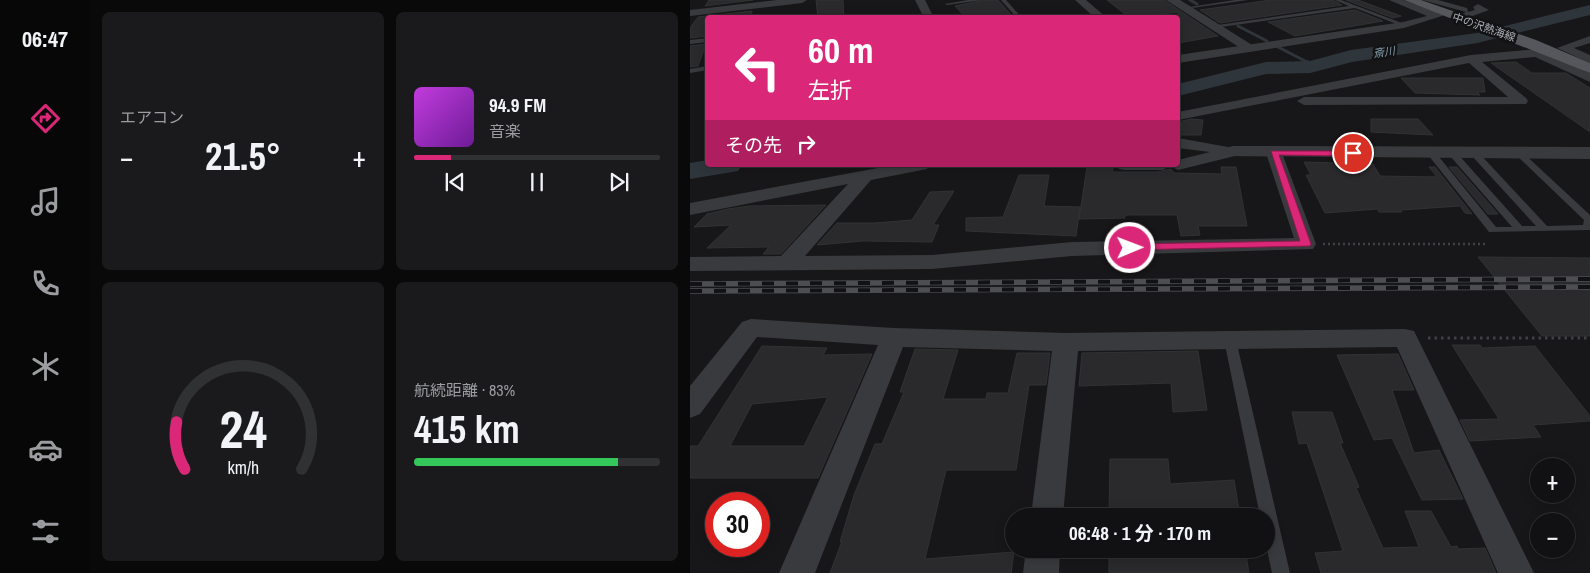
<!DOCTYPE html>
<html lang="ja">
<head>
<meta charset="utf-8">
<style>
	body { margin:0; font-family:"Archivo Narrow","Noto Sans JP",sans-serif; background:#1a1a1c; color:#f1f3f6; height:100vh; display:flex; flex-direction:column; font-size:19px; white-space:nowrap }
	* { box-sizing:border-box; margin:0 }
	p { font-size:16px; color:#9c9da0 }
	.icon { flex:none; width:28px; height:28px; fill:none; stroke:currentColor; stroke-width:2; stroke-linecap:round; stroke-linejoin:round }
	.map { position:relative; flex:1; overflow:hidden }
	.details { display:flex; flex-direction:column; gap:12px; padding:12px; background:#09090a; width:600px }
	.details>* { flex:none }
	.hud { position:absolute; left:15px; top:15px; width:475px; height:152px; border-radius:5px; box-shadow:0 2px 12px #0003,0 0 0 1px #303133; background:#db2777; color:#fff; overflow:hidden }
	.tools { position:absolute; left:840px; top:458px; display:grid; gap:10px }
	.tools a { display:grid; place-items:center; width:45px; height:45px; border-radius:50%; background:#111113; box-shadow:0 2px 12px #0003,0 0 0 1px #303133; font-size:25px }
	.speed { position:absolute; left:15px; top:492px; display:flex; gap:10px; font-size:25px; font-weight:700; text-align:center }
	.speed>* { display:grid; place-content:center; width:65px; height:65px; border-radius:50%; background:#111113; box-shadow:0 2px 12px #0003,0 0 0 1px #303133; line-height:1 }
	.speed .limit { border:8px solid #d22; background:#fff; color:#111 }
	.pin { position:absolute; display:grid; place-items:center; width:42px; height:42px; color:#fff; margin:-21px; border:2px solid #fff; border-radius:50%; box-shadow:0 1px 5px #0007 }
	.me { position:absolute; width:55px; margin:-28px; rotate:89deg; stroke-linejoin:round; filter:drop-shadow(0 0 4px #0008) }
	.turn { display:flex; align-items:center; gap:18px; height:105px; padding:0 20px; font-size:22px }
	.turn .icon { width:65px; height:65px; stroke-width:2.5 }
	.turn b { display:block; font-size:35px; line-height:42px }
	.then { display:flex; align-items:center; height:48px; padding:0 20px; background:#0003; gap:10px; font-size:19px }
	.big { font-size:38px; font-weight:700; line-height:1.1 }
	.details .card { flex:1; display:flex; flex-direction:column; justify-content:center; gap:8px; min-width:0; padding:0 18px; border-radius:8px; background:#1a1a1c }
	.details .dial { align-items:center; gap:0 }
	.dial svg { height:130px; overflow:visible; fill:none; stroke:#303133; stroke-width:7; stroke-linecap:round; text-anchor:middle }
	.dial text { fill:#f1f3f6; stroke:none }
	.song { display:flex; align-items:center; gap:15px }
	.cover { width:60px; height:60px; border-radius:8px; background:linear-gradient(135deg,hsl(290 70% 55%),hsl(280 70% 35%)) }
	.played { height:5px; border-radius:2px; background:linear-gradient(90deg,#db2777 15%,#303133 15%) }
	.keys { display:flex; justify-content:space-around; direction:ltr }
	.heat { display:flex; justify-content:space-between; align-items:center; font-size:28px; direction:ltr }
	.charge { height:8px; border-radius:4px; background:linear-gradient(90deg,#34c759 83%,#303133 0) }
	.details .tiles { flex:1; display:grid; gap:12px; grid-template-columns:repeat(2,1fr) }
	.trip { position:absolute; left:315px; top:508px; width:270px; height:50px; border-radius:25px; background:#111113; box-shadow:0 2px 12px #0003,0 0 0 1px #303133; font-weight:700; line-height:50px; text-align:center }
	main { display:flex; flex:1; min-height:0 }
	.tabs { display:flex; flex-direction:column; width:90px; justify-content:space-around; align-items:center; background:#070708; color:#9c9da0 }
	.tabs .icon { width:35px; height:35px }
	.tabs .on { color:#db2777 }
	.tabs b { font-size:22px; color:#f1f3f6 }
	.map>svg:first-child { display:block }
	.lines { fill:none; stroke-linecap:round; stroke-linejoin:round }
	.stream-far1 { stroke:#2f363b; stroke-width:3 }
	.stream { stroke:#2f363b; stroke-width:4 }
	.river { fill:#2f363b; fill-rule:evenodd }
	.building { fill:#2a2a2d; stroke:#313234; fill-rule:evenodd }
	.path-far1 { stroke:#3f4144; stroke-width:2.5; stroke-dasharray:2 3; stroke-linecap:butt }
	.path { stroke:#3f4144; stroke-width:3; stroke-dasharray:2.5 4; stroke-linecap:butt }
	.service { fill:#393a3d; fill-rule:evenodd }
	.minor { fill:#393a3d; fill-rule:evenodd }
	.tertiary { fill:#393a3d; fill-rule:evenodd }
	.primary { fill:#55575c; fill-rule:evenodd }
	.rail-casing { stroke:#4c4e52; stroke-width:5.5 }
	.rail { stroke:#121214; stroke-width:4; stroke-dasharray:12; stroke-linecap:butt }
	.route { fill:#db2777; stroke:#8e194d }
	.labels { text-anchor:middle; dominant-baseline:central; stroke-width:5; stroke-linejoin:round; paint-order:stroke }
	.far-street-label { font-size:11px; fill:#abafb7; stroke:#121214 }
	.far-water-label { font-size:11px; font-style:italic; fill:#869eae; stroke:#121214 }
</style>
</head>
<body>
<main>
<nav class="tabs">
<b>06:47</b>
<svg class="icon on" aria-label="directions" viewBox="0 0 24 24"><path d="M12 3l9 9-9 9-9-9zM9 14v-3h6M13 9l2 2-2 2"/></svg>
<svg class="icon" aria-label="music" viewBox="0 0 24 24"><path d="M9 18V5l10-2v13"/><circle cx="6" cy="18" r="3"/><circle cx="16" cy="16" r="3"/></svg>
<svg class="icon" aria-label="phone" viewBox="0 0 24 24"><path d="M5 4h4l2 5-3 2q2 4 5 5l2-3 5 2v4C11 20 4 13 5 4z"/></svg>
<svg class="icon" aria-label="climate" viewBox="0 0 24 24"><path d="M12 3v18M4 7l16 10M4 17L20 7"/></svg>
<svg class="icon" aria-label="car" viewBox="0 0 24 24"><path d="M5 17H2v-5l4-1 3-4h7l3 4 3 1v5h-3M9 17h6M6 11h13"/><circle cx="7" cy="17" r="2"/><circle cx="17" cy="17" r="2"/></svg>
<svg class="icon" aria-label="filters" viewBox="0 0 24 24"><path d="M4 7h16M4 17h16"/><circle cx="9" cy="7" r="2"/><circle cx="15" cy="17" r="2"/></svg>
</nav>
<section class="details">
<div class="tiles">
<div class="card"><p>エアコン</p>
<div class="heat"><a>−</a><b class="big">21.5°</b><a>+</a></div>
</div>
<div class="card">
<div class="song"><i class="cover"></i><div><b>94.9 FM</b><p>音楽</p></div></div>
<div class="played"></div>
<div class="keys"><svg class="icon" aria-label="previous" viewBox="0 0 24 24"><path d="M18 5L8 12l10 7zM5 5v14"/></svg><svg class="icon" aria-label="pause" viewBox="0 0 24 24"><path d="M8 5v14M16 5v14"/></svg><svg class="icon" aria-label="next" viewBox="0 0 24 24"><path d="M6 5l10 7-10 7zM19 5v14"/></svg></div>
</div>
<div class="card dial"><svg viewBox="0 0 100 80">
<path d="M14 69A42 42 0 1 1 86 69"/>
<path d="M14 69A42 42 0 0 1 9 40" stroke="#db2777"/>
<text x="50" y="56" font-size="32" font-weight="700">24</text>
<text x="50" y="72" font-size="11">km/h</text>
</svg></div>
<div class="card"><p>航続距離 · 83%</p><b class="big">415 km</b><div class="charge"></div></div>
</div>
</section>
<div class="map">
<svg width="900" height="573" viewBox="0 0 900 573">
	<rect width="100%" height="100%" fill="#171719"/>
	<g class="lines">
		<g class="stream-far1">
			<path d="M500,0L507,4"/>
			<path d="M548,26L577,41"/>
			<path d="M588,47L619,63"/>
		</g>
		<path class="stream" d="M617,62L624,66"/>
		<g class="river">
			<path d="M900,5V15L787,43L662,62L620,73L576,74L488,96V84L576,62L620,61L661,50L787,33Z"/>
			<path d="M18,160V165H52L48,171L0,179V163Z"/>
		</g>
	</g>
	<g class="building">
		<path d="M19,0H63L15,6Z"/>
		<path d="M126,0H153L154,18H128Z"/>
		<path d="M294,0H308L324,18H276L265,6Z"/>
		<path d="M417,0H474L528,36L488,43V12L440,18Z"/>
		<path d="M581,0H643L652,5L530,23L510,10Z"/>
		<path d="M656,0H668L711,16L703,18Z"/>
		<path d="M665,10L693,21L605,36L578,22Z"/>
		<path d="M62,11L61,18H18V36L0,38V28L8,17Z"/>
		<path d="M16,44L8,66L0,67V46Z"/>
		<path d="M826,62L842,73H876L900,88V132L801,63Z"/>
		<path d="M711,78H793L795,92H787L790,95L725,93Z"/>
		<path d="M501,119L513,120L511,135H490L492,121Z"/>
		<path d="M681,119H728L743,135L681,132Z"/>
		<path d="M614,162L683,164L690,176L747,177L739,167H745L782,214L775,213L770,206L711,210L712,212H689L687,209L635,213L616,175H621Z"/>
		<path d="M397,167L423,168L422,172H467L481,169L484,173L532,174L531,167H546L557,226H508L510,235L491,236L487,215H435V218L389,219Z"/>
		<path d="M759,167H767L808,214H798Z"/>
		<path d="M329,175H359L354,206L390,207L386,236L276,231V218L313,217Z"/>
		<path d="M264,191L243,225H249L242,242L173,241L127,245L147,223H185L222,220L240,192Z"/>
		<path d="M136,205L91,254H73L79,247L17,248L41,225L4,227L17,214L38,209L59,206Z"/>
		<path d="M788,257L900,258V336H852Z"/>
		<path d="M762,345H790L792,348L845,346L900,416V421L843,425L851,437L780,441L770,420L809,419Z"/>
		<path d="M72,346L137,348L133,355L182,354L128,478H0V446H8ZM138,397L114,446H40L62,404Z"/>
		<path d="M225,349L268,350L253,399H296L297,393H318L327,353H360L356,385H339L326,470H256L235,559L324,552L321,573H140L152,541L150,542L164,495L185,444H192L214,392H210Z"/>
		<path d="M508,351L517,410L483,412L481,383L389,386L392,353Z"/>
		<path d="M708,354L724,390H702L724,453L749,450L773,499L732,500L702,438L684,440L647,355Z"/>
		<path d="M602,412H642L653,443H650L669,487L666,488L693,548L729,547L715,511H741L761,547L767,546L768,549L795,548L806,573H631L625,553L653,551L617,443L609,444Z"/>
		<path d="M420,459H478L480,484L544,480L550,516H419Z"/>
		<path d="M419,549H555L559,573H419Z"/>
	</g>
	<g class="lines">
		<path class="path-far1" d="M633,244H797"/>
		<path class="path" d="M738,338H900"/>
		<g class="service">
			<path d="M278,0H292L257,5L255,4Z"/>
			<path d="M311,0H316L332,18H327Z"/>
			<path d="M545,0H558L495,9L493,8Z"/>
			<path d="M645,0H651L717,25L712,26L665,8L524,28L521,26L659,6Z"/>
			<path d="M18,38V42L0,44V40Z"/>
			<path d="M18,66V70L0,73V69Z"/>
			<path d="M739,152H745L806,227H822L760,156V152H766L832,226H846L782,156V152H788L857,226L893,225L894,220L825,154L832,152L900,215V230L799,232L739,156Z"/>
			<path d="M540,335L544,337L546,340L600,573H582L576,545V516H570L534,340L536,337Z"/>
		</g>
		<g class="minor">
			<path d="M87,0H117L112,3L0,16V10Z"/>
			<path d="M225,0H235L244,18H234Z"/>
			<path d="M385,0H396L417,18H405Z"/>
			<path d="M699,0H713L755,15L714,28L488,63V55L713,22L737,16Z"/>
			<path d="M732,0H748L777,8L778,12L785,10L783,7L788,4L799,10L769,21L764,18L776,12Z"/>
			<path d="M900,36V43L884,48L900,55V63L867,48Z"/>
			<path d="M847,49L900,73V82L845,57L792,62L836,98L838,101L836,104L614,105L607,101L614,97H818L779,63L488,120V112L781,55Z"/>
			<path d="M488,138L549,149L551,152L549,155L488,170L480,166L473,170H435L429,169L427,165H488V160L520,152L488,148Z"/>
			<path d="M584,148L592,153L626,244L623,249L382,256L242,269L0,271V257L91,256L158,184L0,215V203L204,165H239L237,169L181,180L115,256L242,255L382,242L604,238L576,153Z"/>
			<path d="M61,319L204,328L376,333L715,329L724,331L844,573H808L707,347L388,351L373,516H341L362,351L213,347L125,573H89L188,345L67,337L10,414L0,418V386L52,322Z"/>
			<path d="M336,549H370L369,573H333Z"/>
		</g>
		<g class="tertiary">
			<path d="M476,0H490L567,48L560,52L555,51Z"/>
			<path d="M543,146L900,147V159L536,156L533,152L536,148Z"/>
		</g>
		<path class="primary" d="M714,0H731L846,40L900,63V73Z"/>
		<defs>
			<g id="rail">
				<path d="M0,284L900,279"/>
				<path d="M0,291L900,287"/>
			</g>
		</defs>
		<use href="#rail" class="rail-casing"/>
		<use href="#rail" class="rail"/>
	</g>
	<path class="route" d="M581,151H663L667,153L663,156L589,155L621,244L620,246L437,250L435,248L440,244L610,241Z"/>
	<g class="labels">
		<g class="far-street-label">
			<text transform="translate(794 27) rotate(19)">中の沢熱海線</text>
		</g>
		<g class="far-water-label">
			<text transform="translate(694 52) rotate(-8)">斎川</text>
		</g>
	</g>
</svg>
<div class="tools">
<a>+</a>
<a>−</a>
</div>
<div class="speed"><div class="limit">30</div></div>
<div class="pin" style="left:663px;top:153px;background:#d93025"><svg class="icon" aria-label="arrive" viewBox="0 0 24 24"><path d="M6 21V4h12l-3 4 3 4H6"/></svg></div>
<svg class="me" style="left:440px;top:248px" viewBox="-20 -20 40 40"><circle r="17" fill="#db2777" stroke="#fff" stroke-width="3"/><path d="M0-11L8 9 0 5-8 9z" fill="#fff"/></svg>
<div class="trip">06:48 · 1 分 · 170 m</div>
<div class="hud">
<div class="turn"><svg class="icon" aria-label="left" viewBox="0 0 24 24"><path d="M17 20v-9H6M10 6l-5 5 5 5"/></svg><div><b>60 m</b>左折</div></div>
<div class="then">その先<svg class="icon" aria-label="right" viewBox="0 0 24 24"><path d="M7 20v-9h11M14 6l5 5-5 5"/></svg></div>
</div>
</div>
</main>
</body>
</html>
